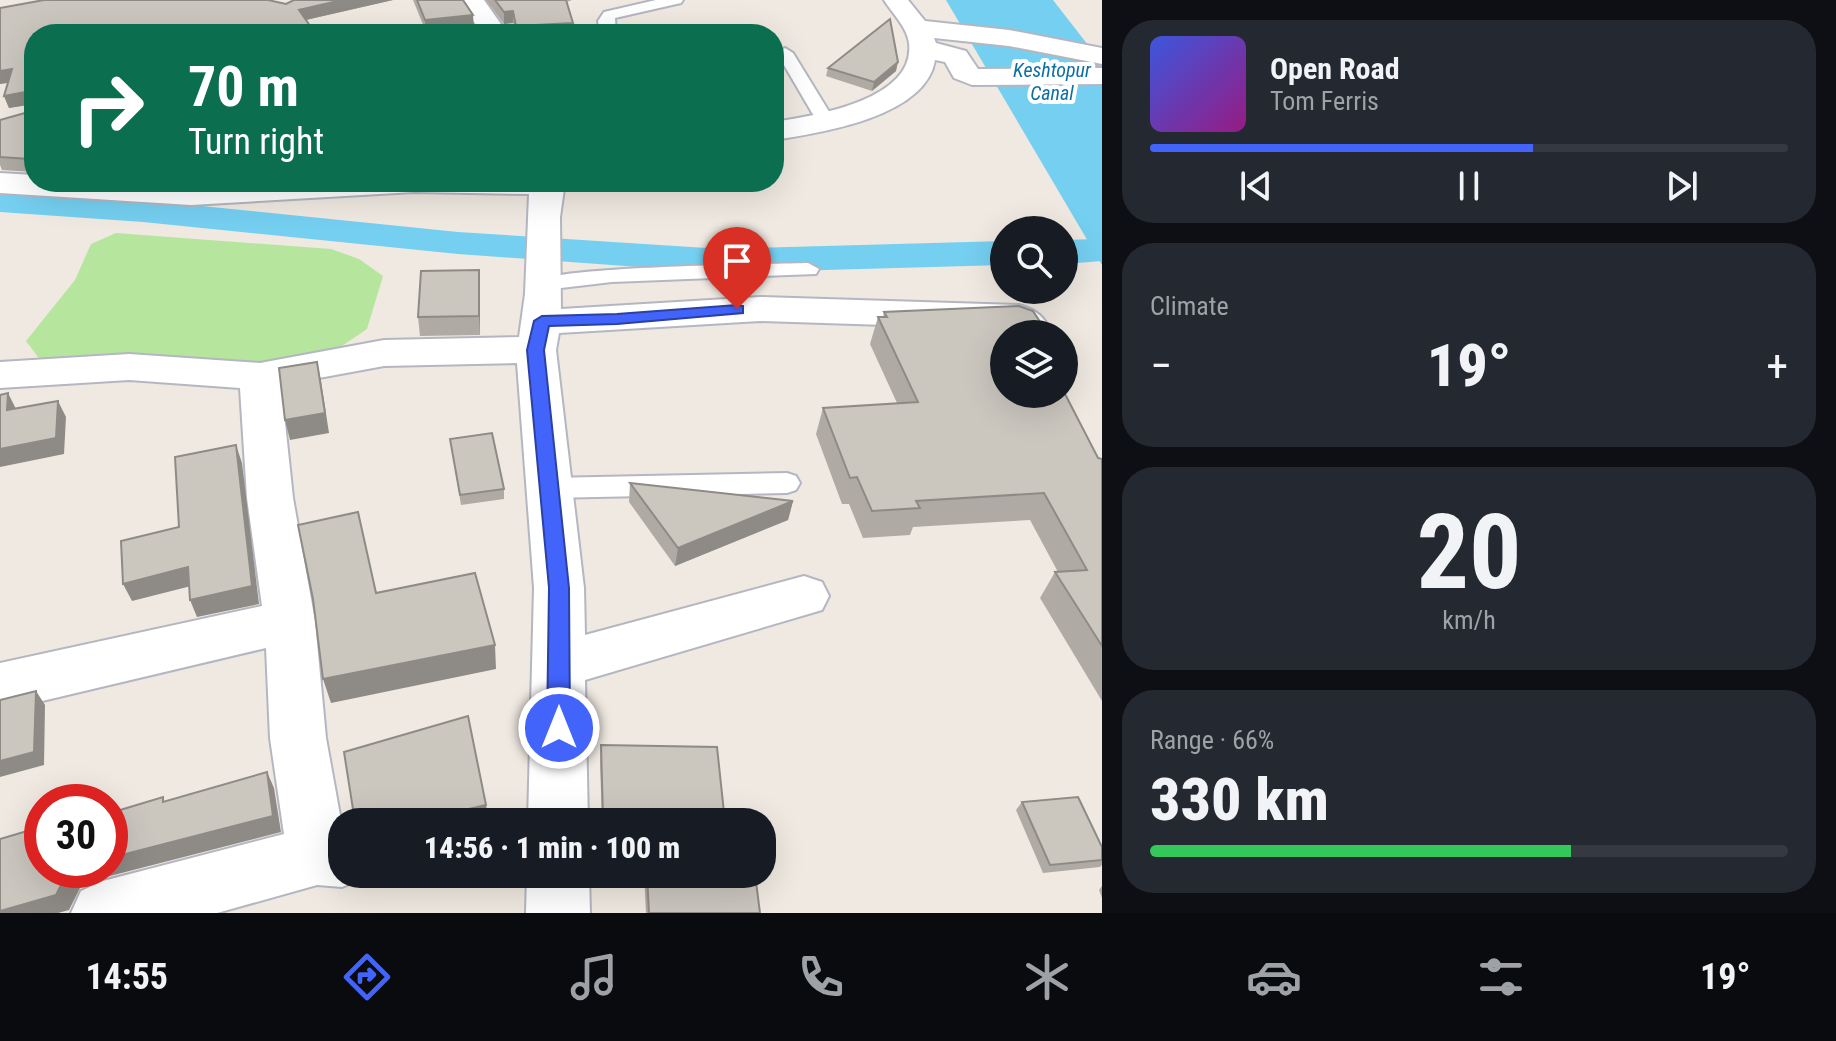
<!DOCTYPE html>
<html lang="en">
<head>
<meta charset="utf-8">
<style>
	body { margin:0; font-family:"Roboto Condensed",sans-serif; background:#242831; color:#f1f3f6; height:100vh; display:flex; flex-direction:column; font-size:30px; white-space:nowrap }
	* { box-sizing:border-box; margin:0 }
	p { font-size:26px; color:#9ea1a6 }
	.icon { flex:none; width:44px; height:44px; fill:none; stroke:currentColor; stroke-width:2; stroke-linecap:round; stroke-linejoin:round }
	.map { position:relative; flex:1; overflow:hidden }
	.drawer { display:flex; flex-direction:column; gap:20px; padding:20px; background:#0d0f14; width:734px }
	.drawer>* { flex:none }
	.hud { position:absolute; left:24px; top:24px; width:760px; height:168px; border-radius:32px; box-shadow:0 8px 32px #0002; background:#0b6e4f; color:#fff; overflow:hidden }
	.buttons { position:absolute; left:990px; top:216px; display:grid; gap:16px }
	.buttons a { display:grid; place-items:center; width:88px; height:88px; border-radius:50%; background:#171b24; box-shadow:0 8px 32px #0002; font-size:40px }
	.speed { position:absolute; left:24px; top:784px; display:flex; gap:16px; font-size:40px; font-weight:700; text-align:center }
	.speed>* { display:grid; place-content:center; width:104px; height:104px; border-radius:50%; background:#171b24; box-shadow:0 8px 32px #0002; line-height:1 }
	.speed .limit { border:12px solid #d22; background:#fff; color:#111 }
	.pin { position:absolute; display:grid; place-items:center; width:68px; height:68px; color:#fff; margin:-82px -34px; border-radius:50% 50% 50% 0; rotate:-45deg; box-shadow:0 0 8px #0007 }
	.pin .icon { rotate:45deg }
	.me { position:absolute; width:88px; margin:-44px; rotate:0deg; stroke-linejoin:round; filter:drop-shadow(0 0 6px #0008) }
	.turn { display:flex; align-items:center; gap:28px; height:168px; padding:0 32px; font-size:36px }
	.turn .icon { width:104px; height:104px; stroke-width:2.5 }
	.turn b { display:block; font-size:56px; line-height:68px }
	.big { font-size:60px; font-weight:800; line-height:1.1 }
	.drawer .card { flex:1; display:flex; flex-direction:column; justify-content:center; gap:12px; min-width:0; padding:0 28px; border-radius:32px; background:#242831 }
	.drawer .dial { align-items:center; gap:0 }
	.dial b { font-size:104px; line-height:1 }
	.song { display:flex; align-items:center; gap:24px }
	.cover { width:96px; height:96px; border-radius:12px; background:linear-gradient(135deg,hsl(230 70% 55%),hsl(310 70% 35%)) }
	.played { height:8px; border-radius:4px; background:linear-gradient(90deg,#4264fb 60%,#363941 60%) }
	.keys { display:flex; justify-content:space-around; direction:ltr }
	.heat { display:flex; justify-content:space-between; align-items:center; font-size:44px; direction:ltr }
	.charge { height:12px; border-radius:6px; background:linear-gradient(90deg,#34c759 66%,#363941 0) }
	.trip { position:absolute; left:328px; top:808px; width:448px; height:80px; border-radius:32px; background:#171b24; box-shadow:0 8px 32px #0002; font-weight:800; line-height:80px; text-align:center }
	.tabs { display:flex; height:128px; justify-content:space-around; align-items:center; background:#090b0e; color:#9ea1a6 }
	.tabs .icon { width:56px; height:56px }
	.tabs .active { color:#4264fb }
	.tabs b { font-size:36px; color:#f1f3f6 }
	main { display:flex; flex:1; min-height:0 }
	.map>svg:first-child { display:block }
	.green { fill:#b6e59e }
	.water { fill:#75cff0 }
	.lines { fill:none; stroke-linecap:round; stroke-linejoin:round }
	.canal { fill:#75cff0; fill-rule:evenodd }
	.service-casing { stroke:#b4b7c1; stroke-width:4 }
	.minor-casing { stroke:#b4b7c1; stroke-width:4 }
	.service { fill:#fff; fill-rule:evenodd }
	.minor { fill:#fff; fill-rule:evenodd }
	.wall { fill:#afaba4 }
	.shaded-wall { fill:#8e8b86 }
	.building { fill:#cbc7bf; stroke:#8e8b86; stroke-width:2 }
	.route { fill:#4264fb; stroke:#2b41a3; stroke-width:2 }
	.labels { text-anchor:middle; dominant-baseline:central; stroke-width:8; stroke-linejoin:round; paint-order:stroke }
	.far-water-label { font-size:20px; font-style:italic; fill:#0d6fa3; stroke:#fff }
</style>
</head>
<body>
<main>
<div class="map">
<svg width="1102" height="913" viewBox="0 0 1102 913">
	<rect width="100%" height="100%" fill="#efe9e1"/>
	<path class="green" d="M116,233L331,249L359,259L383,276L367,329L327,356L256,370L41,361L26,341L75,280L91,244Z"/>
	<path class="water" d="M946,0H1053L1102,63V265Z"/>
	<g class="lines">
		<g class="canal">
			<path d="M0,190L143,200L458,232L722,249L1004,241V265L722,273L458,254L143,222L0,212Z"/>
			<path d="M1094,239L1102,241V261L1064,264V240Z"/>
		</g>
		<defs>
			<g id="service">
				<path d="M656,0H683L681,3L615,18L616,34H600L598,21L604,12Z"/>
				<path d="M785,48L793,53L836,123L833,127L827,128L818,123L777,53Z"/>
				<path d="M808,263L819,269L816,274L612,282L544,290L533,283C547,266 772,264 808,263Z"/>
				<path d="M787,473L796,476L800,483L796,490L787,493L549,498L540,495L536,488L540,481L549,478Z"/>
			</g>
			<g id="minor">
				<path d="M459,0H484L508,34H482Z"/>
				<path d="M884,0H908L925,21L1009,30L1102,48V64L1009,46L934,38L936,43L966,51L978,69L1102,68V84L972,85L954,78L945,62L935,60C926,117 820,133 774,140V122C814,116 916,100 909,43C907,27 892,13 884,0Z"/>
				<path d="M0,173L34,175V182L191,185L245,182H565L560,217L561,309L760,297L1019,305C1037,310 1045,317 1052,334H1014L1009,329L760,321L559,333L556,350L584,588L585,635L804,576L822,582L829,596L822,610L585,680L588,822H528L534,588L517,363L384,366L281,385L293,498L315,621L326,738L342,826V874H365L364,878L342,887L317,885L217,913H71L81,891L103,881L284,834L270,738L266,648L0,711V663L262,606L247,498L240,388L129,380L0,388V362L129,354L260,363L384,340L519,337L525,294L529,194L414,192L191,205L0,193Z"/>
				<path d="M527,874H589L590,913H526Z"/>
			</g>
		</defs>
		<use href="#service" class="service-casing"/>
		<use href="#minor" class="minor-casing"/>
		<use href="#service" class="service"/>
		<use href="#minor" class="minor"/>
	</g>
	<g class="wall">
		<path d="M294,0H393L306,20L34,34V172L2,170L0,165V120L32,111V104L9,108L4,96L8,83L0,84V8L286,4Z"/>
		<path d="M413,0H463L474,27L426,32Z"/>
		<path d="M486,0H572L567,2L573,23L572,34H516L513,23L504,24Z"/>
		<path d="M828,68L896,71L872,91L826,76Z"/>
		<path d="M480,289V335L420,336L418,317Z"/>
		<path d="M884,312L1004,334L1098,458L1102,459V701L1040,598L1055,572H1058L1030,520L913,527L910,535L863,538L849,504H842L816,434L823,408L897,403L870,344L878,317H883Z"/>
		<path d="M450,439L504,489V499L461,505Z"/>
		<path d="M630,483L793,501L788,520L675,566L629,502Z"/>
		<path d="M601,745L725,822H602L600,762Z"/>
		<path d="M1022,802L1102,847V865L1100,867L1043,873L1016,810Z"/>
		<path d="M486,805L488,819L476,822H355Z"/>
		<path d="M644,874H755L760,913H646Z"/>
		<path d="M1102,886V898L1099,890Z"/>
	</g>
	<g class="shaded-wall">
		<path d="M342,0H393L301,21L299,10Z"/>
		<path d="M513,11V23L504,24V12Z"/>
		<path d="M473,15L474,27L426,32L425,20Z"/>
		<path d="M898,62L896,71L872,91L874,82Z"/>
		<path d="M12,69L17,81L0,84V71Z"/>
		<path d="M31,91L34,104L9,108L4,96Z"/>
		<path d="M479,270L480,289V335L479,316Z"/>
		<path d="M317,362L321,381L329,433L290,440L285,420Z"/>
		<path d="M8,393L16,409L7,410Z"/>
		<path d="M58,401L66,417L64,454L0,467V449Z"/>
		<path d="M236,445L242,463L259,604L197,617L190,600Z"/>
		<path d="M793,501L788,520L675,566L678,548Z"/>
		<path d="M188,567L195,585L132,601L123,584Z"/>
		<path d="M495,645L496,669L331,703L323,679Z"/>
		<path d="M36,691L45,705L44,765L0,777V761Z"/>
		<path d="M267,772L274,788L281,832L102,878L80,888L69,910L58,913H0V911L73,870H110V858Z"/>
		<path d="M486,805L488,819L476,822H425V819Z"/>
	</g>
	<g class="building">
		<path d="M44,0H268L286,4L294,0H342L299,10L315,33L309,34H34V162L32,163L29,159L0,157V120L32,111L31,91L4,96L12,69L0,71V8Z"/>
		<path d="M417,0H463L473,15L425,20Z"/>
		<path d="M495,0H566L573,23L516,26L513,11L504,12Z"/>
		<path d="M890,19L898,62L874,82L828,68Z"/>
		<path d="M479,270V316L418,317L421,271Z"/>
		<path d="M1019,306L1033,311L1048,334H1004V394H1064V392L1098,458L1102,459V646L1055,572L1087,570L1044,493L916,501L920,508L872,511L857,477L850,478L823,408L918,402L878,317H887L884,312Z"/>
		<path d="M317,362L325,413L285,420L279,368Z"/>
		<path d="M8,393L7,410L58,401L56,438L0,449V395Z"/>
		<path d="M492,433L504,489L460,495L450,439Z"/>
		<path d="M236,445L252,586L190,600L188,567L123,584L121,541L179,527L175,457Z"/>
		<path d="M630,483L793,501L678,548Z"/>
		<path d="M358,512L376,593L475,573L495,645L323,679L313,599L298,525Z"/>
		<path d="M36,691L34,752L0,761V700Z"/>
		<path d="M468,716L486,805L425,819L424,817L397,822H355L344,752Z"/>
		<path d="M601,745L717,747L725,822H645V818L603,817Z"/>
		<path d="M267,772L273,816L110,858V813L163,797V802Z"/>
		<path d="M1078,797L1102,847V860L1050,865L1022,802Z"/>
		<path d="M37,828V833L42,832V870H73L67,873L56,895L0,911V839Z"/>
		<path d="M647,874H755L760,913H649Z"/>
	</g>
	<path class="route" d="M737,305L743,306V313L617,324L549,326L544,350L569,588L570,728L567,735L559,738L551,735L547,728L549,588L527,350L534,321L542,316L617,314Z"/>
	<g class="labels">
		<g class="far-water-label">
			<text x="1052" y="70">Keshtopur<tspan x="1052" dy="23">Canal</tspan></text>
		</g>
	</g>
</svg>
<div class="buttons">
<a><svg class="icon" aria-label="search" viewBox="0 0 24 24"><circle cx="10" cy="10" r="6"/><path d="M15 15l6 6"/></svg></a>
<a><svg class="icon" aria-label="layers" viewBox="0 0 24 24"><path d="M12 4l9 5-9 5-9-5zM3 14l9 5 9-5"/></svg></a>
</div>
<div class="speed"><div class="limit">30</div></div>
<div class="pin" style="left:737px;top:309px;background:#d93025"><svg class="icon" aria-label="arrive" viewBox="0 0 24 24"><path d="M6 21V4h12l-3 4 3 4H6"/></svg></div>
<svg class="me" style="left:559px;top:728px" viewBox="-20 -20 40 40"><circle r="17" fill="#4264fb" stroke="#fff" stroke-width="3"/><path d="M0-11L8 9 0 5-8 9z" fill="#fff"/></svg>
<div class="trip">14:56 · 1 min · 100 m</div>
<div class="hud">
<div class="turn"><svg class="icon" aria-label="right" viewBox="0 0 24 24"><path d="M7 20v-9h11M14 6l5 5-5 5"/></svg><div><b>70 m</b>Turn right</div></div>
</div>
</div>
<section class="drawer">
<div class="card">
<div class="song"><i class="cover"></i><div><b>Open Road</b><p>Tom Ferris</p></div></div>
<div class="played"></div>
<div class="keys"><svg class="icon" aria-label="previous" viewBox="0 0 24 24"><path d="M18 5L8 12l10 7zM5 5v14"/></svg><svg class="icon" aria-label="pause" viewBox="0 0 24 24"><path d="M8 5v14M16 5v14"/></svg><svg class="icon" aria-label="next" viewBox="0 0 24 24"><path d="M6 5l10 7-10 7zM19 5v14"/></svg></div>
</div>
<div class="card"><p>Climate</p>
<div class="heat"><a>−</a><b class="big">19°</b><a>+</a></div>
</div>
<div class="card dial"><b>20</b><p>km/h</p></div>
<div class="card"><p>Range · 66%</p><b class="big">330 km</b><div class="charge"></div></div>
</section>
</main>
<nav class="tabs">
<b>14:55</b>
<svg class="icon active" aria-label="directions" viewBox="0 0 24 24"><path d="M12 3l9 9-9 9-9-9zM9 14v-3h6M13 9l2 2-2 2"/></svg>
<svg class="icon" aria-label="music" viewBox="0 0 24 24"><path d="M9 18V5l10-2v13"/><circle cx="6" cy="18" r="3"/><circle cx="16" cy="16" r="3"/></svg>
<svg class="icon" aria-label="phone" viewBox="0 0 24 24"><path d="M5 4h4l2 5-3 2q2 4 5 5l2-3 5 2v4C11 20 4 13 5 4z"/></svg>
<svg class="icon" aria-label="climate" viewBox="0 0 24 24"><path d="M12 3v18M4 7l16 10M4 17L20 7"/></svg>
<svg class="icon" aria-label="car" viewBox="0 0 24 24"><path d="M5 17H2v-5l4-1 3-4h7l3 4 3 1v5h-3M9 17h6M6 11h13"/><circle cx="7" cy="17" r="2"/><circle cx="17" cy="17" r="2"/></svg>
<svg class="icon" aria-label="filters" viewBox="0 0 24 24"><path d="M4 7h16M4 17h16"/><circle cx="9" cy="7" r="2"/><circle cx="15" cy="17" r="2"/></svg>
<b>19°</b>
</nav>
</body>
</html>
